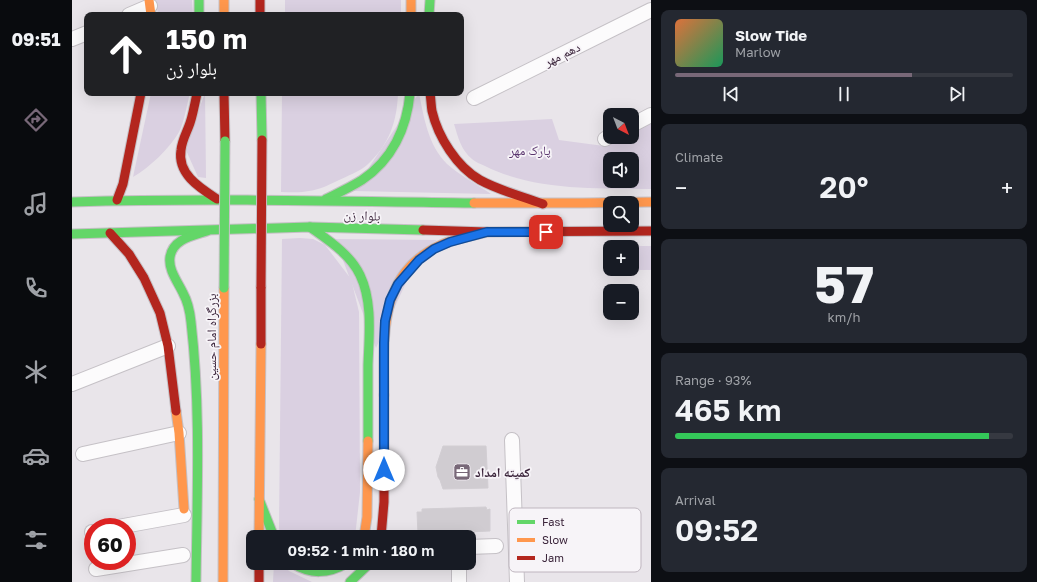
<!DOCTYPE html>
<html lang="en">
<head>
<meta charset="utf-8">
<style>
	body { margin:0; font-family:"Golos Text","Noto Naskh Arabic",sans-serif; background:#242831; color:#f1f3f6; height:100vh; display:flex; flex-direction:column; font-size:15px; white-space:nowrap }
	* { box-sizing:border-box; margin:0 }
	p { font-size:13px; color:#9ea1a6 }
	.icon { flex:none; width:22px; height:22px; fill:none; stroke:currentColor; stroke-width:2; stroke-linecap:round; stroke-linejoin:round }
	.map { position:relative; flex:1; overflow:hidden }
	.panel { display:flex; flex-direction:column; gap:10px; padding:10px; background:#0d0f14; width:386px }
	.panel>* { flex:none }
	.banner { position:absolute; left:12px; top:12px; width:380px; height:84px; border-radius:8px; box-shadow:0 4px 16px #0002; background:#202124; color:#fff; overflow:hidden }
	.needle { width:26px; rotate:138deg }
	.controls { position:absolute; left:531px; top:108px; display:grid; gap:8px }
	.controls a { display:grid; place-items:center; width:36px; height:36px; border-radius:8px; background:#171b24; box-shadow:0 4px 16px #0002; font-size:20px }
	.speed { position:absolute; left:12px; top:518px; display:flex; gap:8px; font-size:20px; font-weight:700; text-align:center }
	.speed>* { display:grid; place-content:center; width:52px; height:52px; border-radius:50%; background:#171b24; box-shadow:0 4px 16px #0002; line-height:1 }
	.speed .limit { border:6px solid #d22; background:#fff; color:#111 }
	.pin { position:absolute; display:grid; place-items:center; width:34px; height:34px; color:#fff; margin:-17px; border-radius:8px; box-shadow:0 2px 6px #0006 }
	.me { position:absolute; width:44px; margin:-22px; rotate:0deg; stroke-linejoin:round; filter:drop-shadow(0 0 3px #0008) }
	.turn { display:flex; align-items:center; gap:14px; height:84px; padding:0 16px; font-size:18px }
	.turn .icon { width:52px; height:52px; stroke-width:2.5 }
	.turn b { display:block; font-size:28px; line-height:34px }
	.big { font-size:30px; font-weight:600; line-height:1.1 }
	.panel .widget { flex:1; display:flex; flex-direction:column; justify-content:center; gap:6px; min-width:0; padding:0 14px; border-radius:8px; background:#242831 }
	.panel .dial { align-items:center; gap:0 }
	.dial b { font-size:52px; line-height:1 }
	.song { display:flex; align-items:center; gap:12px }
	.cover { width:48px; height:48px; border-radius:6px; background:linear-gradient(135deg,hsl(20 70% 55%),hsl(150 70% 35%)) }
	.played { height:4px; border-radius:2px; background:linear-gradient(90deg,#786878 70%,#363941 70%) }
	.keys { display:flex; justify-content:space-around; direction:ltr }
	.heat { display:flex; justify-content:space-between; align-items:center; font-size:22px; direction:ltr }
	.charge { height:6px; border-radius:3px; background:linear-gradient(90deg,#34c759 93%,#363941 0) }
	.trip { position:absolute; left:174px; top:530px; width:230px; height:40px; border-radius:8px; background:#171b24; box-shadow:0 4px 16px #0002; font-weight:600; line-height:40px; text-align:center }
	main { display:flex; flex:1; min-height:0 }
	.menu { display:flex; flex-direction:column; width:72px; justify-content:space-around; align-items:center; background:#090b0e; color:#9ea1a6 }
	.menu .icon { width:28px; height:28px }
	.menu .active { color:#786878 }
	.menu b { font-size:18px; color:#f1f3f6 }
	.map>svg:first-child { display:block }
	.green { fill:#dad0e1; fill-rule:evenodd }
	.building { fill:#d0ccd1; stroke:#d2ced3 }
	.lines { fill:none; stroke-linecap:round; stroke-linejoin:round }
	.street-casing { stroke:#c5c1c6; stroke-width:16 }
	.fast-casing { stroke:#c5c0c5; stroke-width:11 }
	.slow-casing { stroke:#c5c0c5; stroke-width:11 }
	.jam-casing { stroke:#c5c0c5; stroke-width:11 }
	.street { stroke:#fcfbfc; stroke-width:14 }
	.fast { stroke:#63d668; stroke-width:9 }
	.slow { stroke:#ff974d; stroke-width:9 }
	.jam { stroke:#b3261e; stroke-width:9 }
	.fast-bridge-casing { stroke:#c8c2c9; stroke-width:11; stroke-linecap:butt }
	.jam-bridge-casing { stroke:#c8c2c9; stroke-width:11; stroke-linecap:butt }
	.fast-bridge { stroke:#63d668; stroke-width:9 }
	.jam-bridge { stroke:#b3261e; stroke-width:9 }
	.route-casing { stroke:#114b97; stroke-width:10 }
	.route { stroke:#1a73e8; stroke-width:7 }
	.labels { text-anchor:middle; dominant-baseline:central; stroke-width:3.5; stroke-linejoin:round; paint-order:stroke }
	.street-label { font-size:13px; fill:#3b253b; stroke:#f7f4f8 }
	.park-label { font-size:13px; fill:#59346d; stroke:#f7f4f8 }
	.poi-label { font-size:13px; font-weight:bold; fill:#3b253b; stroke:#f7f4f8; text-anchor:start }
	.key { fill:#f7f4f8; stroke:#bfb6bf; stroke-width:1 }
	.key-label { font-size:11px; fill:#3b253b }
</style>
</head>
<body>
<main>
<nav class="menu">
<b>09:51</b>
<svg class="icon active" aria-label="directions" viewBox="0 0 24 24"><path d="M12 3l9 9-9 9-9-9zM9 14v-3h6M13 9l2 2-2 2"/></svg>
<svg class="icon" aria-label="music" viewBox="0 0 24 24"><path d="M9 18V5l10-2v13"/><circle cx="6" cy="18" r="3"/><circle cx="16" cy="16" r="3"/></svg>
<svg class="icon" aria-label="phone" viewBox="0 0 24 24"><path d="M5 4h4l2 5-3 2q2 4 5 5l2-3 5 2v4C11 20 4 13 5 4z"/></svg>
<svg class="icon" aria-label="climate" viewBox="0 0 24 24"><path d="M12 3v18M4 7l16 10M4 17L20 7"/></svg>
<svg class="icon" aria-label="car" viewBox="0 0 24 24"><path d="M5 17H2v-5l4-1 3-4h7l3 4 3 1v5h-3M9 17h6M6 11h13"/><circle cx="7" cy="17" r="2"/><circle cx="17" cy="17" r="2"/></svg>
<svg class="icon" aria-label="filters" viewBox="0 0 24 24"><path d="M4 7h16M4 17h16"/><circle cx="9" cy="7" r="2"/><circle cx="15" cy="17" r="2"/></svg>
</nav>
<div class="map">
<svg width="579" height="582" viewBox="0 0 579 582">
	<rect width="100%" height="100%" fill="#e9e5ea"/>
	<g class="green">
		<path d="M84,0H120L121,15H86Z"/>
		<rect x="213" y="0" width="116" height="15"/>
		<path d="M79,93H118C115,104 112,123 107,132C97,149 78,167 61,177Z"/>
		<path d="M133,93L134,178L126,177L113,148Z"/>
		<path d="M210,93H326C325,122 317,145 295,165C287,172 275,176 265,181C257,185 246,190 237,191C228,193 218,192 209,192Z"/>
		<path d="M347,93C352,118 356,145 375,164C386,174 406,185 419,194L281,191Z"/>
		<path d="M480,119L487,140L532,146L550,137H560V132L579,123V189C524,188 463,191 413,166C409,164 403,162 400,159C389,150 386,137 382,124ZM538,159H560V181H538Z"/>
		<path d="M228,238L241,239L253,245L279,279L287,312L288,492L283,537H210L207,529L210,239Z"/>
		<path d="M263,239L365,240L349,250L304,348Z"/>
		<path d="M562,246H579V270H550V269H560V247H555Z"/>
		<path d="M202,563H209L217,571L240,582H201Z"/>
	</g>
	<g class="building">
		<path d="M371,446H414L416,488L371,489L368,480L366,477L364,467Z"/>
		<path d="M414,507L415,510L418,509V531L346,534L345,512H350V509Z"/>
	</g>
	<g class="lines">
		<defs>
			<g id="street">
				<path d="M57,15L78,6"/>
				<path d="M0,39L15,33"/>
				<path d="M402,98L579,10"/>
				<path d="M560,125L579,115"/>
				<path d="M533,139L538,136"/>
				<path d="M0,384L96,346"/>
				<path d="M440,440L445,582"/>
				<path d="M11,454L107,433"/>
				<path d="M46,527L112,515"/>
				<path d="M20,532H21"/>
				<path d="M397,547L424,546"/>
				<path d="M24,569L111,555"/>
				<path d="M387,582V563"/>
			</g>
			<g id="fast">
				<path d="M127,0V15"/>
				<path d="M357,15L358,0"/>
				<path d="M189,93L190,140"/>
				<path d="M254,199C266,193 279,187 290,180C320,160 335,128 338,93"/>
				<path d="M0,202C134,198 268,201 402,203"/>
				<path d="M238,227C256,240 278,254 288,275C301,302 297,336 296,365C296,390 296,416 296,441"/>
				<path d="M0,234L238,227L351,230"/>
				<path d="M187,499L202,537"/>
				<path d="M220,563C239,575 256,574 275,563"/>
				<path d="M124,582C125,495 129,409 119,322C118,312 116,302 111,293C106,282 96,270 98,257C101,239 120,236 135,231"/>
				<path d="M278,582L298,563"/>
			</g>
			<g id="slow">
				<path d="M77,0L79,15"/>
				<path d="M152,0V15"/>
				<path d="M339,0V15"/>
				<path d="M402,203H511L579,202"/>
				<path d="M312,395C312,336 305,272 371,244C385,238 400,236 415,232"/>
				<path d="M104,411L107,433L112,509"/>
				<path d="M187,537L189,344"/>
				<path d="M292,537L295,517L296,441"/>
				<path d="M151,582L152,288"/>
			</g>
			<g id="jam">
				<path d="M188,0V15"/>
				<path d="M125,93C123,103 121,114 118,123C115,132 110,140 109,150C105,174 128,188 145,199"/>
				<path d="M152,93L153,141"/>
				<path d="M358,93C359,99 359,105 360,111C366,137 385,167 408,180C428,191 450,196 471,204"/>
				<path d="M45,200L51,184L69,93"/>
				<path d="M351,230L415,232L579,231"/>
				<path d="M38,233L57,254L72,278L88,313L96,346L104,411"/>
				<path d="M189,344V287"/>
				<path d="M309,537L312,502V395"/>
				<path d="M187,563V582"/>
			</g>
		</defs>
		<use href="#street" class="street-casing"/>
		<use href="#fast" class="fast-casing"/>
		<use href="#slow" class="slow-casing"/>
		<use href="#jam" class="jam-casing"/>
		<use href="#street" class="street"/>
		<use href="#fast" class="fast"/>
		<use href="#slow" class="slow"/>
		<use href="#jam" class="jam"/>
		<defs>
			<path id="fast-bridge" d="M152,288L153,141"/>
			<path id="jam-bridge" d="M189,287L190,140"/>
		</defs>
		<use href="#fast-bridge" class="fast-bridge-casing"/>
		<use href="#jam-bridge" class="jam-bridge-casing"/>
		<use href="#fast-bridge" class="fast-bridge"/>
		<use href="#jam-bridge" class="jam-bridge"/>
	</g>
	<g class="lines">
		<defs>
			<path id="route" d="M312,470V343L313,321L318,300L326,284L347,260L362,249L378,242L415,232H474"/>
		</defs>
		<use href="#route" class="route-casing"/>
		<use href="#route" class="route"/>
	</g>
	<defs>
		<symbol id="office-square" viewBox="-11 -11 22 22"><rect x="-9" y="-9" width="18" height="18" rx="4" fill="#786878" stroke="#f7f4f8"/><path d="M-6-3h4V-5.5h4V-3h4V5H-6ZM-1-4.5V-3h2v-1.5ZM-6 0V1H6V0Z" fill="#fff"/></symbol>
	</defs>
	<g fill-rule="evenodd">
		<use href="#office-square" x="380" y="462" width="20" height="20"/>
	</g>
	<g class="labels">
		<g class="street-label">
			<text transform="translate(490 54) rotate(-26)">دهم مهر</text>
			<text transform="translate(290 215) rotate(2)">بلوار زن</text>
			<text transform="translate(139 337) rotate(-90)">بزرگراه امام حسین</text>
		</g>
		<g class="park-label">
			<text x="458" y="150">پارک مهر</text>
		</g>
		<g class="poi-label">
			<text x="403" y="472">کمیته امداد</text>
		</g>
	</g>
	<rect x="437" y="508" width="132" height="64" rx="6" class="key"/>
	<rect x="445" y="520" width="18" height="4" fill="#63d668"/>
	<rect x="445" y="538" width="18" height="4" fill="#ff974d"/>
	<rect x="445" y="556" width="18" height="4" fill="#b3261e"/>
	<g class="key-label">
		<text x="470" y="526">Fast</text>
		<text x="470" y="544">Slow</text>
		<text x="470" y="562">Jam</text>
	</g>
</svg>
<div class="controls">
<a><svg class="needle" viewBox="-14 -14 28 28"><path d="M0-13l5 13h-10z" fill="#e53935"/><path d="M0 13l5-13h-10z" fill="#9ea1a6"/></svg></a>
<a><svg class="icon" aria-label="sound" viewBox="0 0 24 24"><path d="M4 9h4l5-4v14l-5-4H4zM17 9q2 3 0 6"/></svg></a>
<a><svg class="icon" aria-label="search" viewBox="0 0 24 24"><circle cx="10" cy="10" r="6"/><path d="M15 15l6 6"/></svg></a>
<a>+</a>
<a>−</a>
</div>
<div class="speed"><div class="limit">60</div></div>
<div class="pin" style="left:474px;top:232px;background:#d93025"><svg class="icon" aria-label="arrive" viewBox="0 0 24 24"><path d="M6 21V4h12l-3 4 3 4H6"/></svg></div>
<svg class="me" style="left:312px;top:470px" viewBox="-20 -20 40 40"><circle r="19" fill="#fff"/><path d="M0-13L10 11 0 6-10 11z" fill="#1a73e8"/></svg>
<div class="trip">09:52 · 1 min · 180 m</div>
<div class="banner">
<div class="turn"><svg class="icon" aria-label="ahead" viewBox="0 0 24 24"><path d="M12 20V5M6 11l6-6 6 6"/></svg><div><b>150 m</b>بلوار زن</div></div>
</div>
</div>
<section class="panel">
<div class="widget">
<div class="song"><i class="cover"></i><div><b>Slow Tide</b><p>Marlow</p></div></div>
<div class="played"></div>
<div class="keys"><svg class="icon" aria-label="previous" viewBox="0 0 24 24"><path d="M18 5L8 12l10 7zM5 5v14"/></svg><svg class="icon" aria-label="pause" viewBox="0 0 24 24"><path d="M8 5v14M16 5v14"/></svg><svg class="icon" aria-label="next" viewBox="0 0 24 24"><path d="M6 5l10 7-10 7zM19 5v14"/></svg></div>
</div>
<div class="widget"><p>Climate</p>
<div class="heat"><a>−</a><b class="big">20°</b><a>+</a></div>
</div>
<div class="widget dial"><b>57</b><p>km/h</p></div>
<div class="widget"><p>Range · 93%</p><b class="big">465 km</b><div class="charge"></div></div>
<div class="widget"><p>Arrival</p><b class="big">09:52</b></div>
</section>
</main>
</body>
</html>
